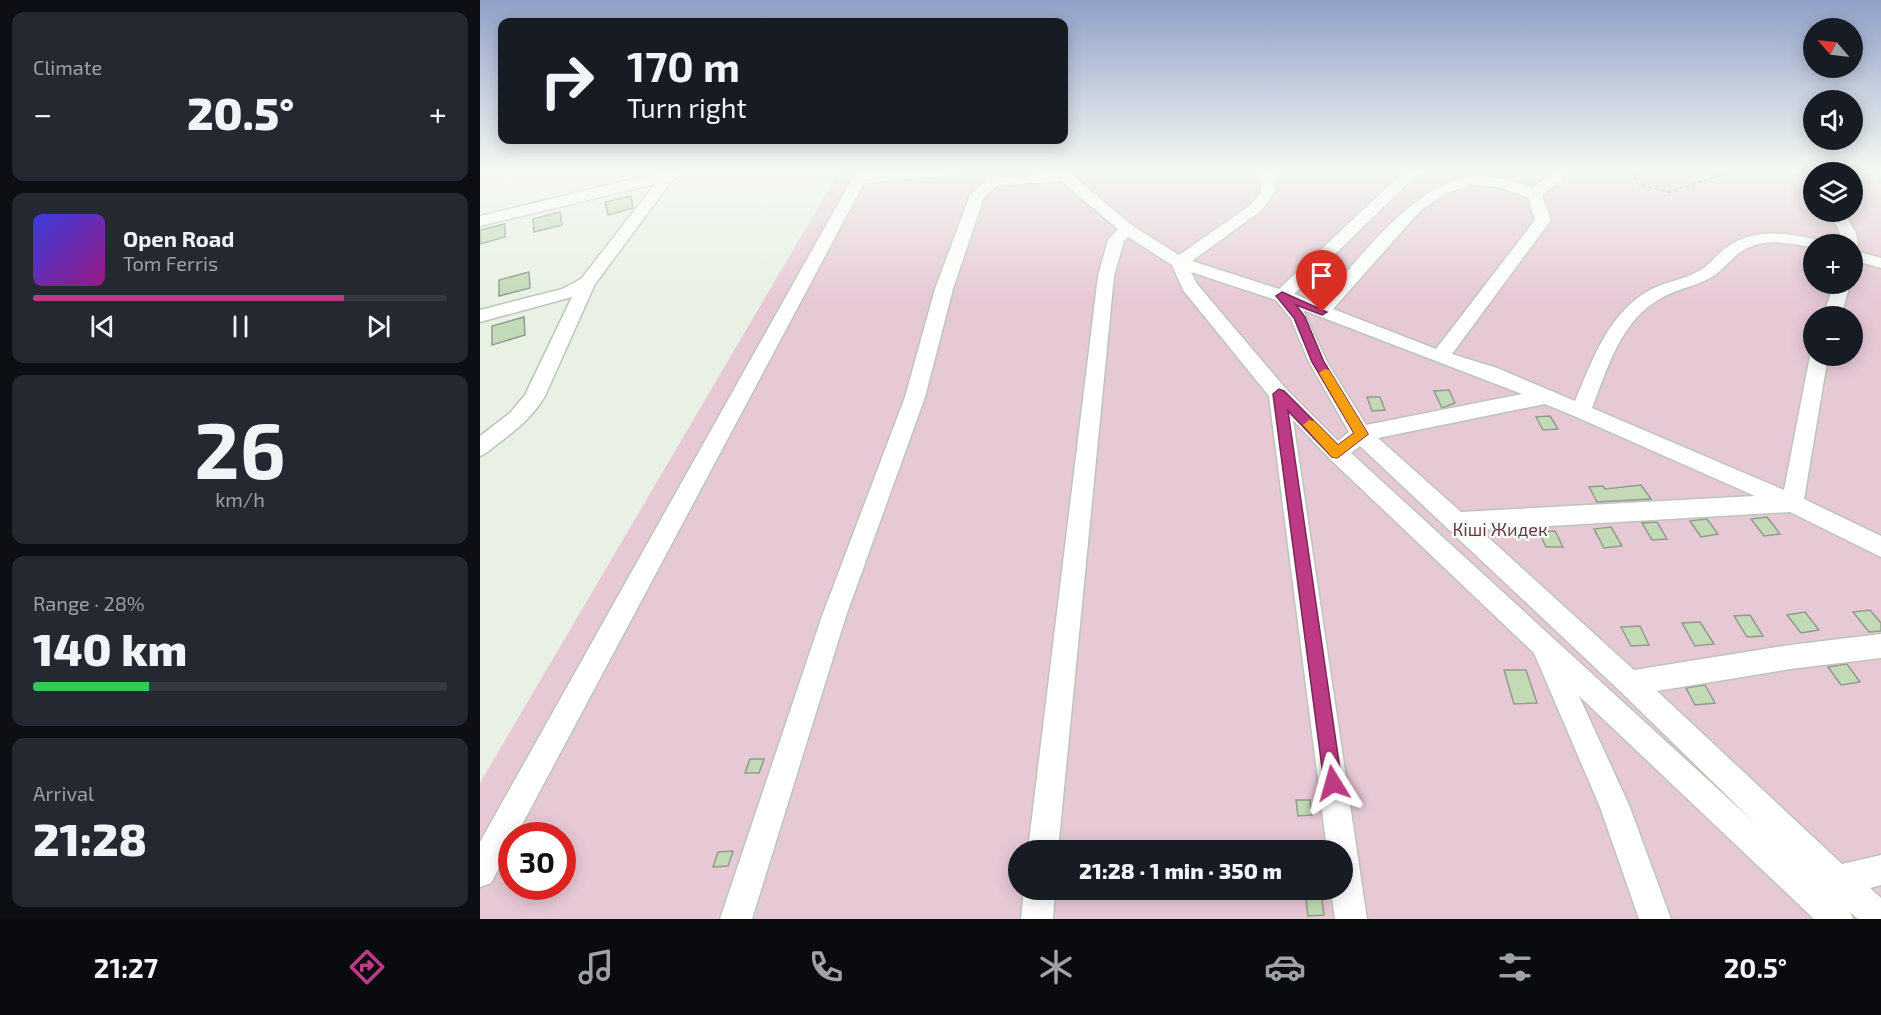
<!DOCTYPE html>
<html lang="en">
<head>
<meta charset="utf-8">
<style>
	body { margin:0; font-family:"Exo 2",sans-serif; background:#242831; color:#f1f3f6; height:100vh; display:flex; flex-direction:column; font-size:22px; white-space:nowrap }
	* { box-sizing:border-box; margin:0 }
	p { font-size:20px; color:#9ea1a6 }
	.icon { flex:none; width:33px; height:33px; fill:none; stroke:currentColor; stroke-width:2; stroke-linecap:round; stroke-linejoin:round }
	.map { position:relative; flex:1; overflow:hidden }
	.details { display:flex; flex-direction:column; gap:12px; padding:12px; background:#0d0f14; width:480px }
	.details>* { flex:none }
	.top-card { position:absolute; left:18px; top:18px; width:570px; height:126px; border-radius:12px; box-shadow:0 3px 15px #0003; background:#171b24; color:#f1f3f6; overflow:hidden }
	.needle { width:39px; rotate:298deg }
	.tools { position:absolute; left:1323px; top:18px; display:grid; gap:12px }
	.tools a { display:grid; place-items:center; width:60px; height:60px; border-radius:50%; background:#171b24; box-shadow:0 3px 15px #0003; font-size:30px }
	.speed { position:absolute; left:18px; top:822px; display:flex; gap:12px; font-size:30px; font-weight:700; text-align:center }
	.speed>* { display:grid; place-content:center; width:78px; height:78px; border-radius:50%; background:#171b24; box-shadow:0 3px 15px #0003; line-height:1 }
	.speed .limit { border:9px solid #d22; background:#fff; color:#111 }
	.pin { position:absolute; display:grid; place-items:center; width:51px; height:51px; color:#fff; margin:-62px -26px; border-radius:50% 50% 50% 0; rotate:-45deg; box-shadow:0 0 6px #0007 }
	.pin .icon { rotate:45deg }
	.me { position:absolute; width:66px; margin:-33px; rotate:352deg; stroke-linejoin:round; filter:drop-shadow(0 0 4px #0008) }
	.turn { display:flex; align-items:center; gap:21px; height:126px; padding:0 30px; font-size:27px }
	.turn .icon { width:78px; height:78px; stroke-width:2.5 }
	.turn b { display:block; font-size:42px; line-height:51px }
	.big { font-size:45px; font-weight:800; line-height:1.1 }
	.details .card { flex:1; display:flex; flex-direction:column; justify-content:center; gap:9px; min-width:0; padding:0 21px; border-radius:12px; background:#242831 }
	.details .dial { align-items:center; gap:0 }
	.dial b { font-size:78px; line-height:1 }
	.song { display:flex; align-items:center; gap:18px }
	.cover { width:72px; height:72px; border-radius:9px; background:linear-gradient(135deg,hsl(240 70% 55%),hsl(310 70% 35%)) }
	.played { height:6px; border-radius:3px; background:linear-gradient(90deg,#bd3b84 75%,#363941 75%) }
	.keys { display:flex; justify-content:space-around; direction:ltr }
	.heat { display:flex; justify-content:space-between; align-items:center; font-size:33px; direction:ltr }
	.charge { height:9px; border-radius:4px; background:linear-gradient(90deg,#34c759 28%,#363941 0) }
	.trip { position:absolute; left:528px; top:840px; width:345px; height:60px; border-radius:30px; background:#171b24; box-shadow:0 3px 15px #0003; font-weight:800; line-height:60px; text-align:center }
	.tab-bar { display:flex; height:96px; justify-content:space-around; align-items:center; background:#090b0e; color:#9ea1a6 }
	.tab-bar .icon { width:42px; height:42px }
	.tab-bar .current { color:#bd3b84 }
	.tab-bar b { font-size:27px; color:#f1f3f6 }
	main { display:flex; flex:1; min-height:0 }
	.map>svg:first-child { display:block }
	.green { fill:#e7c9d6; fill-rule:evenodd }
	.building { fill:#c2dbb6; stroke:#939a8f; stroke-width:1.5 }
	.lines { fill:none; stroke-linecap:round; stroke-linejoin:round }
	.minor-casing { stroke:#bdc5b9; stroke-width:3 }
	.path { stroke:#8c9289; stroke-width:2; stroke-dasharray:4.5 2; stroke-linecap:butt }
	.minor { fill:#fff; fill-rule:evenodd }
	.route { fill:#bd3b84; stroke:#7b2656; stroke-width:1.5 }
	.slow { fill:#f59e0b }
	.labels { text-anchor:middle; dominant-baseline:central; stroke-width:4.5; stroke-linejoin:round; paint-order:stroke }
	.park-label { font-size:18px; fill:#6a324e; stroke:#f6fef1 }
</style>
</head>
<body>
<main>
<section class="details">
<div class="card"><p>Climate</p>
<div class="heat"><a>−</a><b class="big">20.5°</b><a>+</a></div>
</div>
<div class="card">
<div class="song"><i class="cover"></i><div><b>Open Road</b><p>Tom Ferris</p></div></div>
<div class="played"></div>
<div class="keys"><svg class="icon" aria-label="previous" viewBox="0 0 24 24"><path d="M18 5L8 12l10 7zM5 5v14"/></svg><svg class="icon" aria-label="pause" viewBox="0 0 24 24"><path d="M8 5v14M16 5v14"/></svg><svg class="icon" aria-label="next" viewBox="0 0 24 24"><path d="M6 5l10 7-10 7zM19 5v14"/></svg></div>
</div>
<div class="card dial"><b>26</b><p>km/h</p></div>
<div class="card"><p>Range · 28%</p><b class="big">140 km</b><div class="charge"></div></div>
<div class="card"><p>Arrival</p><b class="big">21:28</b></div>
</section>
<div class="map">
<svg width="1401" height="919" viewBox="0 0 1401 919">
	<rect width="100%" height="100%" fill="#e8f1e4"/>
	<path class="green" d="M360,170H1401V919H0V783ZM1334,172H1372V212H1334ZM1334,244H1372V284H1334ZM1334,316H1372V356H1334ZM32,836H82V886H32ZM538,850H862V890H538Z"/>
	<g class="building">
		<path d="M151,196L153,208L128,215L125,202Z"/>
		<path d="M80,212L82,225L54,232L53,219Z"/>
		<path d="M25,224V237L0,244V230Z"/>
		<path d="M49,272L50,288L19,296V280Z"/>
		<path d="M44,317L45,335L12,345V326Z"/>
		<path d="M969,390L975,403L962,408L954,391Z"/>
		<path d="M887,397H900L905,410L892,411Z"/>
		<path d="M1070,416L1078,429L1063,430L1056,417Z"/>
		<path d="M1161,485L1171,499L1117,502L1109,487L1123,486L1125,489Z"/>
		<path d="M1287,517L1300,534L1284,536L1271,519Z"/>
		<path d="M1227,519L1238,534L1221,537L1210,521Z"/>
		<path d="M1177,522L1187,539L1172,540L1162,523Z"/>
		<path d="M1131,527L1142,546L1124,548L1114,529Z"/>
		<path d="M1075,531L1083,547H1066L1059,532Z"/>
		<path d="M1390,610L1401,623V631L1389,632L1373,612Z"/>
		<path d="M1325,612L1339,630L1321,633L1307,615Z"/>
		<path d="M1270,615L1283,636L1267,637L1254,616Z"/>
		<path d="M1220,622L1234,644L1215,646L1202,623Z"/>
		<path d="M1160,626L1169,645L1151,646L1141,627Z"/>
		<path d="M1367,664L1380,682L1361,685L1348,667Z"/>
		<path d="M1024,670H1046L1057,703L1034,704Z"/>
		<path d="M1225,685L1235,703L1215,705L1206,688Z"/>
		<path d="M270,759H284L279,773H265Z"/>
		<path d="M816,800H830L832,815L818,816Z"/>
		<path d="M253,851L248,866L233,867L238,852Z"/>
		<path d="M826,899H842L844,915L828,916Z"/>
	</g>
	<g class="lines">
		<defs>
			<g id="minor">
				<path d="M190,170H210L193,179L115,284L65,396C53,416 39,428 20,442C13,447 8,453 0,456V436L30,413L45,395L92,297L0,322V310L82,289L101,279L175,184L0,226V216Z"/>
				<path d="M377,170H391L389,174L433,170H522L515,174H482L384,183L36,836H32V844L11,883L0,887V842Z"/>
				<path d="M570,170H586L653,226L699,255L772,204L781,192V170H795V192L782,210L712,261L799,289L915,180L929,170H946L925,186L814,294L839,304C877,262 934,182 993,176C1012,174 1034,183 1052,188L1073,173L1072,170H1086L1085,177L1062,195L1071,220L972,354L1017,368L1095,401C1112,361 1128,314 1168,291C1184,282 1203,280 1219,271C1230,265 1237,254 1247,247C1275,227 1310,233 1341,241L1343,244H1334V248C1308,242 1280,237 1258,254C1248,262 1241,272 1230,278C1215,286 1198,289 1183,297C1141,319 1128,367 1112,408L1304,490L1330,356L1334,351V356H1348L1324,499L1401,536V557L1310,512L1000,530L1154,670L1310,645L1401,634V658L1310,669L1177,691L1362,864L1401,855V885L1390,888L1401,898V919H1378L1370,912L1373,919H1334L1099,696L1149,805L1191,919H1159L1120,807L1054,653L850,459L813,420L887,919H855L851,890H862V850H847L789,396L703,290L692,265L648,237L644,241L634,276L578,850H548L618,276L628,240L638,229L581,181L517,186L504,197L473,289L445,397L366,616L272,919H240L342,616L425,397L455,289L490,195L508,179L572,173ZM995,184L1021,188L1048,197L1055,220L956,349L853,309L940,211L966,193ZM711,272L796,300L811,319L829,362L869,432L858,441L806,389L717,284ZM823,310L1042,394L886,425L847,362ZM1065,404L1094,416L1275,496L981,512L898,438ZM880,446L1141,692L1275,823L871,453Z"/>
				<path d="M1333,170H1350L1351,172H1335Z"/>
				<path d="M1374,170H1389L1377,185L1372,186V172Z"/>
				<path d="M1350,212H1364L1376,233L1378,244L1376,247L1372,248V244H1362L1360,233Z"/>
				<path d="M1372,250L1401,258V268L1372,260Z"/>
				<path d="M1354,284H1370L1361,316H1343Z"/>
				<path d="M544,890H575L573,919H541Z"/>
			</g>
		</defs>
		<use href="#minor" class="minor-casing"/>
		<path class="path" d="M1151,170L1159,185L1189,192L1257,170"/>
		<use href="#minor" class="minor"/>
	</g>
	<linearGradient id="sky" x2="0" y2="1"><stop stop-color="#90a0c7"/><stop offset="0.57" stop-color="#f5f9f3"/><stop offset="1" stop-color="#f5f9f3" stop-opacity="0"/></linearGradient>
	<rect width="1401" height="299" fill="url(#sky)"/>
	<path class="route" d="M802,292L847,312L842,315L816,305L825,317L844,362L888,434L857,458L852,457L808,411L862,783L859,789L853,792L846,789L844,783L793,394L799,389L804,391L858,445L874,433L832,362L814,318L796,296Z"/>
	<path class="slow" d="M845,369L849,370L888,434L857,458L852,457L823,425L829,420L834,421L858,445L874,433L839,373Z"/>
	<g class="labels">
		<g class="park-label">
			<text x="1020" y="529">Кіші Жидек</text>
		</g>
	</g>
</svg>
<div class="tools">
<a><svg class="needle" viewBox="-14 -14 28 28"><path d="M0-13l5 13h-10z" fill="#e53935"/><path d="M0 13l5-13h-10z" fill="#9ea1a6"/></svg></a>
<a><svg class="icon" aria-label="sound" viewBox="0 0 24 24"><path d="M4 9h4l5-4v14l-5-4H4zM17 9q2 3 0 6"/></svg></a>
<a><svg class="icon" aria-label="layers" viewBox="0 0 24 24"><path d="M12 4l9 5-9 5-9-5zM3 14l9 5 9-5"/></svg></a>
<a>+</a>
<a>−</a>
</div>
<div class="speed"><div class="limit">30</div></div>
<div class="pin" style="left:842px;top:312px;background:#d93025"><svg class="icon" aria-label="arrive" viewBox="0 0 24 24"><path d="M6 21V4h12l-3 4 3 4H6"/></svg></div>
<svg class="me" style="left:853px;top:783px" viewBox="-20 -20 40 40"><path d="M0-17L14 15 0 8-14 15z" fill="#bd3b84" stroke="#fff" stroke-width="4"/></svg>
<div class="trip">21:28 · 1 min · 350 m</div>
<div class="top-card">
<div class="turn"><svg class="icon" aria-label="right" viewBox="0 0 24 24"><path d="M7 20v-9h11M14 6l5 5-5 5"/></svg><div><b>170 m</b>Turn right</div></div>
</div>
</div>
</main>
<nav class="tab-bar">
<b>21:27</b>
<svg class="icon current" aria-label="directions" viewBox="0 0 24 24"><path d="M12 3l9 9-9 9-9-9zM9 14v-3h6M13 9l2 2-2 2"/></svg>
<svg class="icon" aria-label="music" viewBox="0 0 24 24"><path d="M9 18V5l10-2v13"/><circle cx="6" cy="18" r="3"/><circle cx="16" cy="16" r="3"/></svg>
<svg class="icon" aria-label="phone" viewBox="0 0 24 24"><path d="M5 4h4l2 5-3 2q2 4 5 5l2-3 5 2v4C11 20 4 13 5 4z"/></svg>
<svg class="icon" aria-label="climate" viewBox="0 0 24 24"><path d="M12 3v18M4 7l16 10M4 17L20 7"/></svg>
<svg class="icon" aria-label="car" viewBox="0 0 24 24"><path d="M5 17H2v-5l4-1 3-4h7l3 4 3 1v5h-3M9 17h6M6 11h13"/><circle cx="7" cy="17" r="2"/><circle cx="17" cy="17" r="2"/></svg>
<svg class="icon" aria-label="filters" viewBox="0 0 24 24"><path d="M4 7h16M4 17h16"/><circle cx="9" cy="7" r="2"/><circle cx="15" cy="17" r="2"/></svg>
<b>20.5°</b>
</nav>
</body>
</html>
